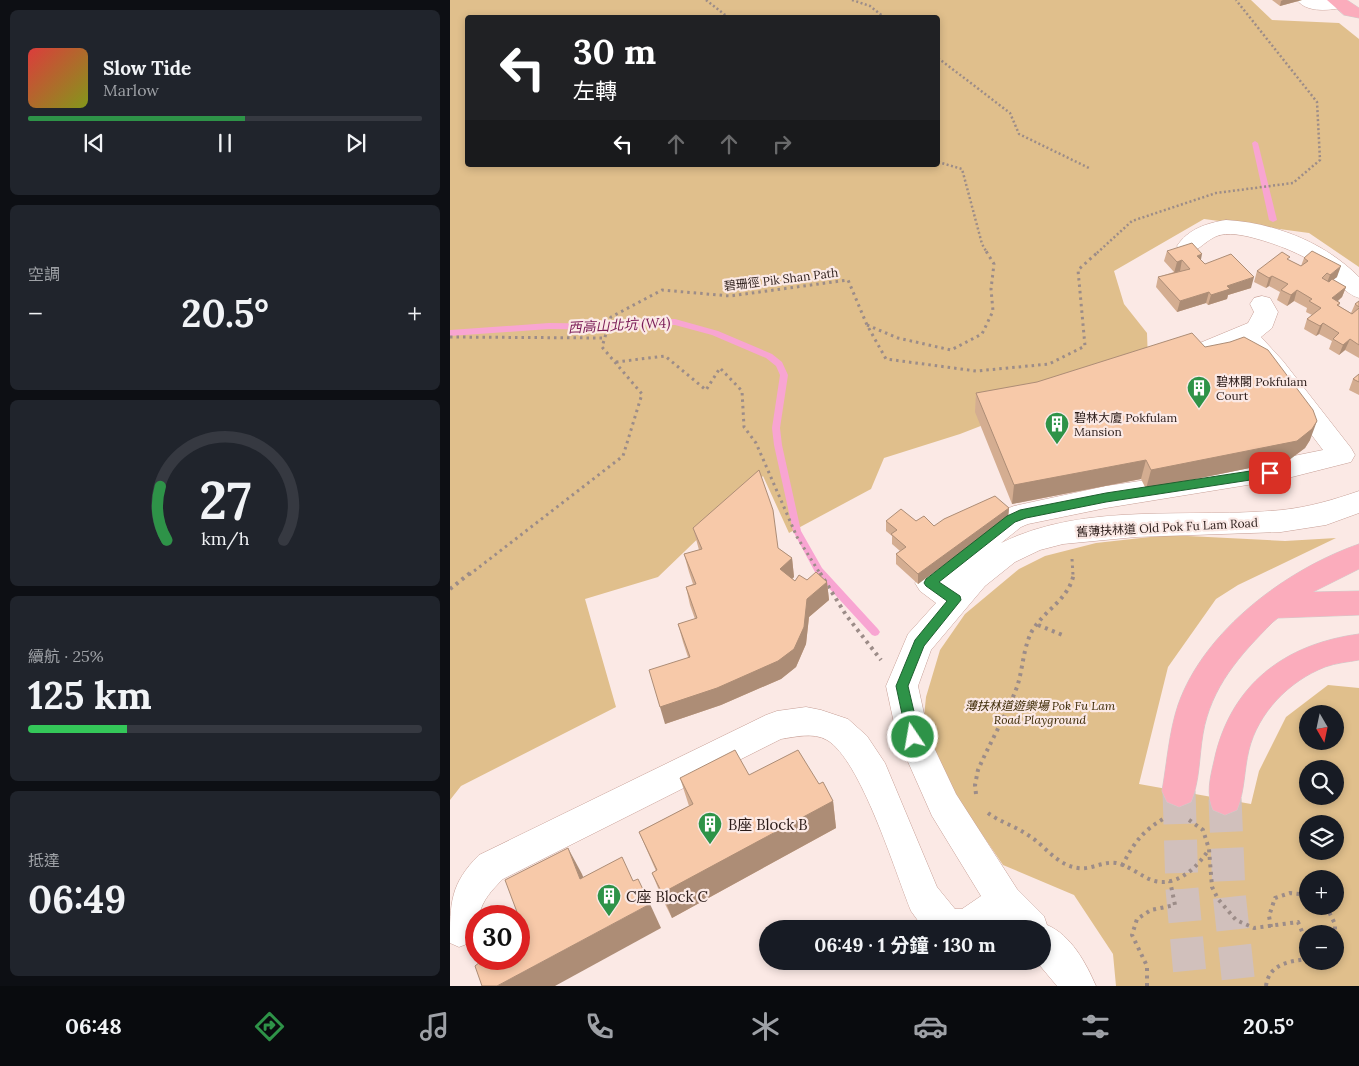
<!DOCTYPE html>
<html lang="zh-TW">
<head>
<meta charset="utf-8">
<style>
	body { margin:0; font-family:Lora,"Noto Sans TC",serif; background:#20242c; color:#f1f3f6; height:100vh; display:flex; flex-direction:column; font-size:19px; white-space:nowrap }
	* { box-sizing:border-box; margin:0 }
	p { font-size:16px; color:#9ea1a6 }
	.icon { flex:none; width:28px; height:28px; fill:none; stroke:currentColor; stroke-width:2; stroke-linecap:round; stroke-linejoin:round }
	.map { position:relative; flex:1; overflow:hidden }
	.sheet { display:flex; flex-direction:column; gap:10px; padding:10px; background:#0d0f14; width:450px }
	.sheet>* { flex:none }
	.banner { position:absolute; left:15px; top:15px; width:475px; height:152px; border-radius:5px; box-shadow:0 2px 8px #0003; background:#202124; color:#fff; overflow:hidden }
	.needle { width:32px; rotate:171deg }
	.controls { position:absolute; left:849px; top:705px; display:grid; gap:10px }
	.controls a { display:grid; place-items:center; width:45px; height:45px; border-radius:50%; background:#171b24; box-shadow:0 2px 8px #0003; font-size:25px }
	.speed { position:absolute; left:15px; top:905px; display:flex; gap:10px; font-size:25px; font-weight:700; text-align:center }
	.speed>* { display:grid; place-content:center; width:65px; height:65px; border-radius:50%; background:#171b24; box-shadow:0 2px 8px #0003; line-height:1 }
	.speed .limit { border:8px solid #d22; background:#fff; color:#111 }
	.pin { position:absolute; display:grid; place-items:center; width:42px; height:42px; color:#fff; margin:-21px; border-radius:10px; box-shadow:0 2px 8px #0006 }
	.me { position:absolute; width:55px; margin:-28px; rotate:348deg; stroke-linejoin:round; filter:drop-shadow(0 0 4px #0008) }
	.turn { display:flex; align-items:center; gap:18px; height:105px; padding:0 25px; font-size:22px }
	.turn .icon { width:65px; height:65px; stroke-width:2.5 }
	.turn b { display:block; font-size:35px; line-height:42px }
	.lanes { display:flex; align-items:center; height:48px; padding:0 25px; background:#0003; justify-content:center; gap:25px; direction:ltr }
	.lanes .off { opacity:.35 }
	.big { font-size:38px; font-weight:700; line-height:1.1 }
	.sheet .card { flex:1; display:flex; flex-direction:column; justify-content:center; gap:8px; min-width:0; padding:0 18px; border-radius:8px; background:#20242c }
	.sheet .dial { align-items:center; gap:0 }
	.dial svg { height:130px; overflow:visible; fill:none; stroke:#363941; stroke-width:7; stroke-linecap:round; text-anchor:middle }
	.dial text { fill:#f1f3f6; stroke:none }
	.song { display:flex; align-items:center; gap:15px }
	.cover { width:60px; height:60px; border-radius:8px; background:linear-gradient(135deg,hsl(0 70% 55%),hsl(70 70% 35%)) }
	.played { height:5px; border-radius:2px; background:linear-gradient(90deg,#2e9348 55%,#363941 55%) }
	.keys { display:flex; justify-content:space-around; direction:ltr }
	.heat { display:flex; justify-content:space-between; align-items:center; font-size:28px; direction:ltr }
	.charge { height:8px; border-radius:4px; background:linear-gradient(90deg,#34c759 25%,#363941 0) }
	.trip { position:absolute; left:309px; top:920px; width:292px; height:50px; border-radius:25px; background:#171b24; box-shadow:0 2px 8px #0003; font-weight:700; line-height:50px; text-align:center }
	.dock { display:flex; height:80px; justify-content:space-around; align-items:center; background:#090b0e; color:#9ea1a6 }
	.dock .icon { width:35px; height:35px }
	.dock .active { color:#2e9348 }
	.dock b { font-size:22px; color:#f1f3f6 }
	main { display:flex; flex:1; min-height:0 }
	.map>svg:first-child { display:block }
	.green { fill:#e0bf8c; fill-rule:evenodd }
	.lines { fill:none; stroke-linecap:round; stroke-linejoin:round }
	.stream { fill:#f8a5d2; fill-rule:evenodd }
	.major-tunnel { stroke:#d1c0bc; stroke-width:33; stroke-dasharray:33 16; stroke-linecap:butt }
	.minor-casing { stroke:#c79f96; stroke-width:1 }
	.major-casing { stroke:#d0cdcc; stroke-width:1 }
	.path-far2 { stroke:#9c8c88; stroke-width:2.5; stroke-dasharray:2 2.5; stroke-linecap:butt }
	.path-far1 { stroke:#9c8c88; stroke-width:3; stroke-dasharray:2.5 4; stroke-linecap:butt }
	.path { stroke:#9c8c88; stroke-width:4; stroke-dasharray:3 4.5; stroke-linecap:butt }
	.minor { fill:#fff; fill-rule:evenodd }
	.major { fill:#fbacbc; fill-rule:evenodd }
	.wall { fill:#d4ad91 }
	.shaded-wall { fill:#ad8d76 }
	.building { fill:#f7c9a9; stroke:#ad8d76 }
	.route { fill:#2e9348; stroke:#1e602f }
	.labels { text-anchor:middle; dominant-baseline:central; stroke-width:4.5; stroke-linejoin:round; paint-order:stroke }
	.street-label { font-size:12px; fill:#2a1b18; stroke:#fbe9e5 }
	.poi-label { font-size:12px; fill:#2a1b18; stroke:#fbe9e5; text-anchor:start }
	.park-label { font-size:12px; font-style:italic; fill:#3d2a05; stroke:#fbe9e5 }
	.water-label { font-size:14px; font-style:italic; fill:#7a1b57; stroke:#fbe9e5 }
	.near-poi-label { font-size:15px; fill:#2a1b18; stroke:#fbe9e5; text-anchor:start }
</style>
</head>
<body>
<main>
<section class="sheet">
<div class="card">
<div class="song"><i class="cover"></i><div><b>Slow Tide</b><p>Marlow</p></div></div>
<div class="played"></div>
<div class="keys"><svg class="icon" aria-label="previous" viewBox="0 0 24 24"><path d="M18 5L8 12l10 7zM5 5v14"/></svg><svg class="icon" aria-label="pause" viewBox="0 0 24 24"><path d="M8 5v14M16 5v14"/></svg><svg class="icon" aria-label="next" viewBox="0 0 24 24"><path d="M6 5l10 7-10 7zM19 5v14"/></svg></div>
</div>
<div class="card"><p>空調</p>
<div class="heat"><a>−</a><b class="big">20.5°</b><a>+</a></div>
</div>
<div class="card dial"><svg viewBox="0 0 100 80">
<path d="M14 69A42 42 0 1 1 86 69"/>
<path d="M14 69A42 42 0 0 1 10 36" stroke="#2e9348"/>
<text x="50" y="56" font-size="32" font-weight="700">27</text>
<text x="50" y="72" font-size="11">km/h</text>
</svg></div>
<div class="card"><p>續航 · 25%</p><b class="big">125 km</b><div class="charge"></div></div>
<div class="card"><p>抵達</p><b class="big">06:49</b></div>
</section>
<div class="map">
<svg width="909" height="986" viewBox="0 0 909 986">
	<rect width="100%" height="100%" fill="#fbe9e5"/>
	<g class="green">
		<path d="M0,0H801L822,20L889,23L909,39V267L859,233L754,219L664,271L674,304L697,333L698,361L510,434L434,458L421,489L339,533L313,476L208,577L135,599L166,707L11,786L0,800ZM18,18H488V165H18Z"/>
		<path d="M718,535L835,541L886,538L788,585L766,599L718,667L689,784L801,804L809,771L836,717L878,685L909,688V986H666L663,954L624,895L553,865L525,824L488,768L474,717L476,697L490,650L515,614L569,569L595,556L646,543ZM858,714H885V741H858ZM858,769H885V796H858ZM858,824H885V851H858ZM858,879H885V906H858ZM858,934H885V961H858Z"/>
	</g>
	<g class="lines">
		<g class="stream">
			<path d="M805,141L808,143L827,220L823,222L819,220L802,143Z"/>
			<path d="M193,319H225L268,331L322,354L332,362L338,375L330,428L332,445L351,531L372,568L428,629L430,632L428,635L425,636L422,635L366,574L343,531L324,445L322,428L330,375L326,366L316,358L262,335L225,325H193L172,330L99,329L0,336V330L99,323L172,324Z"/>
		</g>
		<g class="major-tunnel">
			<path d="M729,791L732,889L741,986"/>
			<path d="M775,799L779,893L789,986"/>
		</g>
		<defs>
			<g id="minor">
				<path d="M847,0H897L899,3L896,7C882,10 857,14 847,0Z"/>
				<path d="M776,220C825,223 874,242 909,277V298C893,293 884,277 871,267C852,254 827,244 804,238C793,235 777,232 767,236C752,242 747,256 730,251L727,246C738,229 757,223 776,220Z"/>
				<path d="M812,296L820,298L828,312L822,328L811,337L833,361L901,448L905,455L901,462L834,479L656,508L578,524L571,527L551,543C636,501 740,519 832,510C859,507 883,500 909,491V513L876,525L831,532L686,537L613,544L590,550L565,562L535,586L481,650L468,686L479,737L506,794L567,889L594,916L597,925C621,935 636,963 646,986H607L586,961H592V929H556L552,925L546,929H474L461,911C445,872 411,760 377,740C363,732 345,737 331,739L53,879C42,890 32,900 29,916H26V931L22,942L9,947L0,943C0,903 0,884 29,855L316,715L327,711L356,707L371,710L398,719L417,736L435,763L487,887L505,909H512L531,896L482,816L447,737L436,686L458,634L486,603L470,591L465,583L470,575L551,511L564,506L656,486L804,464L873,450L815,373L791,345L737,367L728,364L725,358L728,352L798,323L804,312L800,304L804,298Z"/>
			</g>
			<g id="major">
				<path d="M877,0H897L909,8V18L894,15Z"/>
				<path d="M909,544V569L863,592L909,591V615L828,618L823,622C790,655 761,687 753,734C749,757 750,781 741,802L729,807L717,802L712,791C717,762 719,732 728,705C754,630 837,569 909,544Z"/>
				<path d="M909,634V660C898,662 886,663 875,667C839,681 808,713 799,750C794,770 795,791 787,810L775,815L763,810C756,794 760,778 764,761C780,685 834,644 909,634Z"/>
			</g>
		</defs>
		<use href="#minor" class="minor-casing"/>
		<use href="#major" class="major-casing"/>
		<g class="path-far2">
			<path d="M256,0L279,18"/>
			<path d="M402,0L420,6L435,18"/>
			<path d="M488,58L560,113L569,134L639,168"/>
			<path d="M488,162L512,169L532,244L537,253"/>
			<path d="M647,253L682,221L766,193L843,183L870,160L867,102L786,0"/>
		</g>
		<g class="path-far1">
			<path d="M417,325L448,338L501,350L532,334L543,311L541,289L544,264L536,251"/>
			<path d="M0,337L153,338"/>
			<path d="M166,362L215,356L256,390L270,368L292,391L294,427L306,443L347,537L371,575"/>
			<path d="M622,559L623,575"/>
			<path d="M19,575L173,456L192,394L152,347L161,317L212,290L280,296L398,280L417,325L436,359L526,371L599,364L635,346L628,270L649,251"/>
		</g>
		<g class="path">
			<path d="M370,573L396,615L431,660"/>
			<path d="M0,589L20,573"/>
			<path d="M588,625L615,636"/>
			<path d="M526,794L525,785L528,770C540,742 556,716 567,687C573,669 573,648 582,631C595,609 619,600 624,573"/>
			<path d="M538,813C550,822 565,826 578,835C596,846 606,865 628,868C641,870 653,861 666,863C677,865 687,873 697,878C722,891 746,870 759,849"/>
			<path d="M739,820L753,830L759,849L762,887L768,899L786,920L804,928L848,922L858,946"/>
			<path d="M672,866C683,844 693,830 715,818"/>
			<path d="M876,906L885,924V945"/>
			<path d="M821,927L819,916L825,898L840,893L858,895"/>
			<path d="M697,986V966L682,935L687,919L701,910L725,905L720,881"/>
			<path d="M816,986C819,964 839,961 858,959"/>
		</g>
		<use href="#minor" class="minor"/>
		<use href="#major" class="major"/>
	</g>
	<g class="wall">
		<path d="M822,0H852L830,6Z"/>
		<path d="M717,251L751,260L755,264L801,288L778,295L777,299L758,305L756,303L727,312L706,287L708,277L724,272L714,261Z"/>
		<path d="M854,258L887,277L883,280L896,287L892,297L888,301L890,303L889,306L901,313L905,304L909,301V358L895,350L889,355L879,349L882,341L869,334L866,336L854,329L857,319L862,315L856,312L857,308L844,301L837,306L827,300L830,292L819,286L816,288L804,282L807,271L839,260L851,266Z"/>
		<path d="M755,347L860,440L855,448L839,460L696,489L691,479L562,504L525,412L526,393L587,382Z"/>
		<path d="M909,374V395L899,390L903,379Z"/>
		<path d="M559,508L558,518L468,584L446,564V554L450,551L442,544V536L436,531V521H466L484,526Z"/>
		<path d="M243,528L328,548L342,558L344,577L342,579L345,581L357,580L377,582L379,600L359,617L356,644L346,667L331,679L271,705L215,724L238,657L233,642L228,624L245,619L240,605L236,587L243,584L239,572L234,554L249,550Z"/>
		<path d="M299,775L369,784L383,801L386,828L222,918L212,898L202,873L206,871L189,832L239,806L230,778Z"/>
	</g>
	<g class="shaded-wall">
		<path d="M833,0H852L830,6L831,1Z"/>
		<path d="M752,254L750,265L747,256Z"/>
		<path d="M732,260L730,271L724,273L727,262Z"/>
		<path d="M891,266L887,277L876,285L880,275Z"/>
		<path d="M822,276L819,286L816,288L819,278Z"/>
		<path d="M804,277L801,288L778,295L777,299L758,305L761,295L777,286Z"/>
		<path d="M896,287L892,297L878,309L882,298Z"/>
		<path d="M847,290L844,301L837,306L841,295Z"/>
		<path d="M759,292L756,303L727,312L730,301Z"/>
		<path d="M873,323L869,334L866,336L870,326Z"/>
		<path d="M900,339L895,350L889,355L893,345Z"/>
		<path d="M867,421L860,440L855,448L839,460L696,489L701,470Z"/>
		<path d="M696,460L691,479L562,504L564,485Z"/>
		<path d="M559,508L558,518L468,584V574Z"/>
		<path d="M342,558L344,577L333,587L330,569Z"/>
		<path d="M377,582L379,600L359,617L356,644L346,667L331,679L271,705L215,724L210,707L357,599Z"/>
		<path d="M383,801L386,828L222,918L212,893Z"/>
		<path d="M118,848L132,874L144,904L130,879Z"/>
		<path d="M200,904L211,928L105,986H47Z"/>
	</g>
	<g class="building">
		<path d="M742,243L752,254L747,256L755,264L781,254L804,277L777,286L780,289L761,295L759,292L730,301L708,277L740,269L732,260L727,262L717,251Z"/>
		<path d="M862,251L891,266L880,275L877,273L872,278L879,282L882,279L896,287L882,298L890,303L887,305L902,314L909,308V345L900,339L893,345L883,339L889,333L873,323L870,326L857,319L871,308L859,301L862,299L847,290L841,295L831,290L838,284L822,276L819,278L807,271L832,252L840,257L837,259L851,266L858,261L854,258Z"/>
		<path d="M909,301V307L905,304Z"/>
		<path d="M742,333L755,347L780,342L794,337L818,350L863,410L867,421L862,429L847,441L701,470L696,460L564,485L526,393L587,382Z"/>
		<path d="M909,374V382L903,379Z"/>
		<path d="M309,470L323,510L328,548L342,558L330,569L345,581L349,575L357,580L366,572L377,582L357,599L354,627L344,649L328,661L267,688L210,707L199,670L240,657L228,624L247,618L236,587L246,584L234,554L252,549L243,528Z"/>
		<path d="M545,496L559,508L468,574L446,554L456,547L441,534L447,530L436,521L451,509L466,521L474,516L484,526L494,519Z"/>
		<path d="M285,750L299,775L348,750L369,784L373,782L383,801L212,893L202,873L207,870L189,832L243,804L230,778Z"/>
		<path d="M118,848L130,879L172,857L183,881L188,879L200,904L47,986H32L25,966L30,962L29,959H69V916H58L67,912L55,880Z"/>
		<path d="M26,933V950L21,936Z"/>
	</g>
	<path class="route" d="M820,468L825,473L820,477L656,502L576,518L565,522L489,582L510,596L511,600L474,646L458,686L470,737L468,742L463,743L458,742L446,686L465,640L497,601L476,586L474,583L476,579L557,516L570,510L656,493Z"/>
	<defs>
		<symbol id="building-pin" viewBox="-11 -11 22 30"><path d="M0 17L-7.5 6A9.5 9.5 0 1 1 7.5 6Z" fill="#2e9348" stroke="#fbe9e5"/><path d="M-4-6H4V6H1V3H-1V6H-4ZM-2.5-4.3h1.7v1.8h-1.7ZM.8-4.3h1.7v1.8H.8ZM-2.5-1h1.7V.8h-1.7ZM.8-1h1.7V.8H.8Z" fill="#fff"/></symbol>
	</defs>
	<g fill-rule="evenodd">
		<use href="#building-pin" x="735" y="374" width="28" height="38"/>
		<use href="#building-pin" x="593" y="410" width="28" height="38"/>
		<use href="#building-pin" x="246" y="810" width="28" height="38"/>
		<use href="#building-pin" x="145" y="882" width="28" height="38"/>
	</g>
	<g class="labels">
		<g class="street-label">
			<text transform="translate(331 279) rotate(-7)">碧珊徑 Pik Shan Path</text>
			<text transform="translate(717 527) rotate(-3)">舊薄扶林道 Old Pok Fu Lam Road</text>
		</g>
		<g class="poi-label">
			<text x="766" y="381">碧林閣 Pokfulam<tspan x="766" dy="14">Court</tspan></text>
			<text x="624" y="417">碧林大廈 Pokfulam<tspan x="624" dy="14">Mansion</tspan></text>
		</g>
		<g class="park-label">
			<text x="590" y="705">薄扶林道遊樂場 Pok Fu Lam<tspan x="590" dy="14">Road Playground</tspan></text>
		</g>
		<g class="water-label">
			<text transform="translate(169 325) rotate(-3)">西高山北坑 (W4)</text>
		</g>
		<g class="near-poi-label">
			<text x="278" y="824">B座 Block B</text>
			<text x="176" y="896">C座 Block C</text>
		</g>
	</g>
</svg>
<div class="controls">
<a><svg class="needle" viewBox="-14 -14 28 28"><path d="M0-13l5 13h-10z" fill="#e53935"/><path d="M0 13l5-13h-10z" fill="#9ea1a6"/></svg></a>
<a><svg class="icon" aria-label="search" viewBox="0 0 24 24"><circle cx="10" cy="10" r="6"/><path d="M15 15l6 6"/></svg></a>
<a><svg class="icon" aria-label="layers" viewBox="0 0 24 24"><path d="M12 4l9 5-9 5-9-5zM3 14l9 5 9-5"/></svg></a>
<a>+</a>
<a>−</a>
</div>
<div class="speed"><div class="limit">30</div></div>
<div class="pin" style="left:820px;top:473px;background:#d93025"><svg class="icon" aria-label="arrive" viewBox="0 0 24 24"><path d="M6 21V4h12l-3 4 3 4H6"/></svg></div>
<svg class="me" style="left:463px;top:737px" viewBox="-20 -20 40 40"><circle r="17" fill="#2e9348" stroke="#fff" stroke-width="3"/><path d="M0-11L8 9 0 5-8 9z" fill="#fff"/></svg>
<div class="trip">06:49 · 1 分鐘 · 130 m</div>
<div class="banner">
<div class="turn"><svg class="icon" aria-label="left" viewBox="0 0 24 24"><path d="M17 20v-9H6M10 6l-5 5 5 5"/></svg><div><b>30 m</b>左轉</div></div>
<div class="lanes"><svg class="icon" aria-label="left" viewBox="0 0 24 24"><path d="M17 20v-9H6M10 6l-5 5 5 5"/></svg><svg class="icon off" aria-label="ahead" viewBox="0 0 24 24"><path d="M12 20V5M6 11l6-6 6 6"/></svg><svg class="icon off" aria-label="ahead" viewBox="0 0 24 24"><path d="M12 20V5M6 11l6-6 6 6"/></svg><svg class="icon off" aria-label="right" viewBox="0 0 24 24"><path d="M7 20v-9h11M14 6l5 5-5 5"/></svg></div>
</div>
</div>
</main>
<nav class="dock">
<b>06:48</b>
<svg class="icon active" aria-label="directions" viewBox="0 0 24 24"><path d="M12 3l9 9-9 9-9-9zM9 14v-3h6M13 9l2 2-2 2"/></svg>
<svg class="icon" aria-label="music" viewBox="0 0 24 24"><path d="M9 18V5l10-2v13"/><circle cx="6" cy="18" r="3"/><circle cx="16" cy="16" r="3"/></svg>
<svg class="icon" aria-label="phone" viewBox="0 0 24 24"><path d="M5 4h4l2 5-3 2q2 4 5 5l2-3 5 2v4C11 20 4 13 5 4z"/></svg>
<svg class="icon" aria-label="climate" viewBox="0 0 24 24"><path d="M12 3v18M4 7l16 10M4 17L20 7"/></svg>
<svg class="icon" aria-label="car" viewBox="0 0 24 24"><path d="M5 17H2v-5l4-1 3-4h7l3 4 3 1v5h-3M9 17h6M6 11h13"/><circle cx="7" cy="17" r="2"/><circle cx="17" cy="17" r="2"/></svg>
<svg class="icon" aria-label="filters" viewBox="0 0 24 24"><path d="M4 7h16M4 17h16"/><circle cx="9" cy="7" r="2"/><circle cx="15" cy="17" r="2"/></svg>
<b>20.5°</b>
</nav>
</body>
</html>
